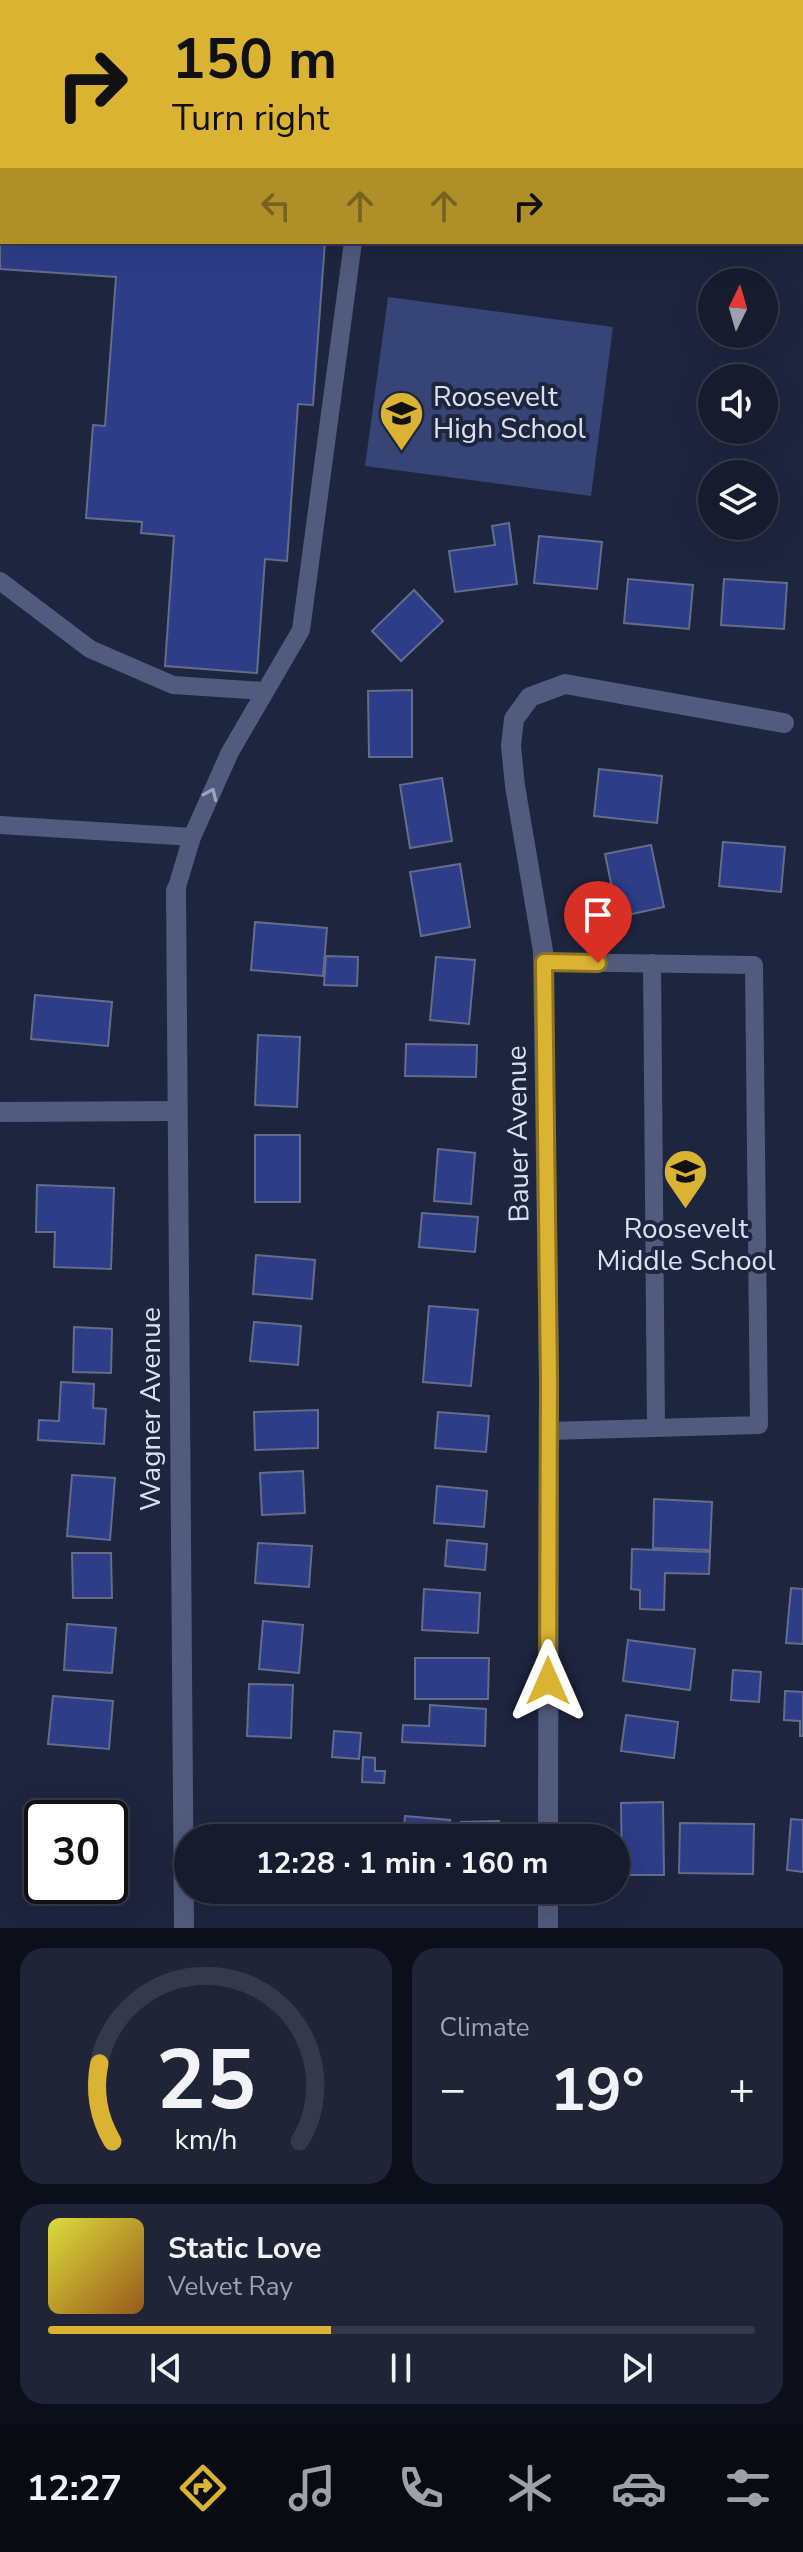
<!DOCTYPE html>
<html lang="en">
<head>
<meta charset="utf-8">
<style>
	body { margin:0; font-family:"Nunito Sans",sans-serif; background:#1f2536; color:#f1f3f6; height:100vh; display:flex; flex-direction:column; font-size:30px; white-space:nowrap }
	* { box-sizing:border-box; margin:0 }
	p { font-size:26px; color:#9ea1aa }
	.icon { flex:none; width:44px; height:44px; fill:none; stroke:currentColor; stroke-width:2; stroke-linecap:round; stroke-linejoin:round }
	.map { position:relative; height:1928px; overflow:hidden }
	.panel { display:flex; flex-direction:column; gap:20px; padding:20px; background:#0c0f19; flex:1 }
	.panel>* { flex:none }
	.top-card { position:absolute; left:0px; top:0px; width:804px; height:244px; box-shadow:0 8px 32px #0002,0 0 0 2px #353a4a; background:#dbb333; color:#111; overflow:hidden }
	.needle { width:52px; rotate:5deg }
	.controls { position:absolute; left:698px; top:268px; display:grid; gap:16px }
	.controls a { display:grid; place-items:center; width:80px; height:80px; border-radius:50%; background:#161c2e; box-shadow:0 8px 32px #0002,0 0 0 2px #353a4a; font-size:40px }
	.speed { position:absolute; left:24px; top:1800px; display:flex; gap:16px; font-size:40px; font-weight:700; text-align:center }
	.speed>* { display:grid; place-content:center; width:104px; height:104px; border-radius:50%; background:#161c2e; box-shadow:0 8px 32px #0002,0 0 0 2px #353a4a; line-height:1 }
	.speed .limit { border:4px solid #111; border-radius:12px; background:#fff; color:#111 }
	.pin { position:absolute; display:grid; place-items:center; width:68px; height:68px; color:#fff; margin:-82px -34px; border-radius:50% 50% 50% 0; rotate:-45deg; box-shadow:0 0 8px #0007 }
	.pin .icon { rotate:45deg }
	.me { position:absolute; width:88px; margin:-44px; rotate:0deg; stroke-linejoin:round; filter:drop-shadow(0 0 6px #0008) }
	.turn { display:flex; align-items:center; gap:28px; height:168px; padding:0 40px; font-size:36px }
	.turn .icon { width:104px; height:104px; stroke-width:2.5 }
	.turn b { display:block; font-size:56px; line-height:68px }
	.lanes { display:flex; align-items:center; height:76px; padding:0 40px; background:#0003; justify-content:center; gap:40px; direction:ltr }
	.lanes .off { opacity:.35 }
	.big { font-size:60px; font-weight:700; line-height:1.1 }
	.panel .tile { flex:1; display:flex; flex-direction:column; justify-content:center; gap:12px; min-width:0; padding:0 28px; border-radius:24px; background:#1f2536 }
	.panel .dial { align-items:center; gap:0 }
	.dial svg { height:208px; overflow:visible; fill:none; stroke:#353a4a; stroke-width:7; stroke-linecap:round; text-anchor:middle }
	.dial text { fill:#f1f3f6; stroke:none }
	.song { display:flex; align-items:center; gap:24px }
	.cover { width:96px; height:96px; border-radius:12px; background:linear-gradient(135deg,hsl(60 70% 55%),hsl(30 70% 35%)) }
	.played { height:8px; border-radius:4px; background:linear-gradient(90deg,#dbb333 40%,#353a4a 40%) }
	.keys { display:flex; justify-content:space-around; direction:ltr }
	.heat { display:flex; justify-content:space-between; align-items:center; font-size:44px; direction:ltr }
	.panel .tiles { flex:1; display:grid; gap:20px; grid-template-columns:1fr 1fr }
	.tile:last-child { grid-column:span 2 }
	.trip { position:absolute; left:174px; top:1824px; width:456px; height:80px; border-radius:40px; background:#161c2e; box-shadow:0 8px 32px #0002,0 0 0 2px #353a4a; font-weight:700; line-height:80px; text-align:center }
	.tab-bar { display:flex; height:128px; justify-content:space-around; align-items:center; background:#090b12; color:#9ea1aa }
	.tab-bar .icon { width:56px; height:56px }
	.tab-bar .current { color:#dbb333 }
	.tab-bar b { font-size:36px; color:#f1f3f6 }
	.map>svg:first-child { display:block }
	.green { fill:#364476 }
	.building { fill:#2d3d87; stroke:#636d8b; stroke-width:2 }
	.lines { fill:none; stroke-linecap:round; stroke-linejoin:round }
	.lane { stroke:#515b7d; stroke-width:18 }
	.street { stroke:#515b7d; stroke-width:20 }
	.oneway { stroke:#9ca4bd }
	.route-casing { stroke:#8e7421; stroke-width:20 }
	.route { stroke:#dbb333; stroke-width:14 }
	.labels { text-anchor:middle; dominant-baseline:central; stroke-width:8; stroke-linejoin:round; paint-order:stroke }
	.poi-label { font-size:28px; fill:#dae0f1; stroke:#1e253e; text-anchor:start }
	.street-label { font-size:28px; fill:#dae0f1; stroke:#1e253e }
</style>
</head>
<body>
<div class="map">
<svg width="803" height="1928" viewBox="0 0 803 1928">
	<rect width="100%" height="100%" fill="#1e253e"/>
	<path class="green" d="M388,297L613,327L591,496L365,466Z"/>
	<g class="building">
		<path d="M0,0H49L2,2V242H325L313,405L298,404L287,561L265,559L257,673L165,666L174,536L141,533L142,522L86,518L93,425L105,426L116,277L0,269Z"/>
		<path d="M134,0H242L134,2Z"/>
		<path d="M314,0H424L314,2Z"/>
		<path d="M509,523L517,584L455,592L449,551L495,545L492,526Z"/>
		<path d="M539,536L602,542L597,589L534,583Z"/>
		<path d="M628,579L693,585L689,629L624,623Z"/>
		<path d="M724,579L787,583L784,629L721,625Z"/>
		<path d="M414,590L443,621L401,661L372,631Z"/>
		<path d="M412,690V757H369L368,691Z"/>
		<path d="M599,769L662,776L657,823L594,816Z"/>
		<path d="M442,778L452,841L410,848L400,785Z"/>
		<path d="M723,842L785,847L781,892L719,886Z"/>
		<path d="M651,845L664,907L618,917L605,854Z"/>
		<path d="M460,864L470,927L421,936L410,872Z"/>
		<path d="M255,922L327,928L323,976L251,970Z"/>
		<path d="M326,956L358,957L357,986L324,985Z"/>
		<path d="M436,957L475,960L469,1024L430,1020Z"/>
		<path d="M35,995L112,1002L108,1046L31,1039Z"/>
		<path d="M258,1035L300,1037L297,1107L255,1105Z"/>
		<path d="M406,1044L477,1045L476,1077L405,1076Z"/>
		<rect x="255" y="1135" width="45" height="67"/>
		<path d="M438,1149L475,1153L471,1204L434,1201Z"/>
		<path d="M37,1185L114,1188L111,1269L54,1267L55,1232H36Z"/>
		<path d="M422,1213L478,1217L475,1252L419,1247Z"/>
		<path d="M256,1255L315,1260L312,1299L253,1294Z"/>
		<path d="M429,1306L478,1310L471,1386L423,1382Z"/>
		<path d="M254,1322L301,1326L298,1365L250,1361Z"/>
		<path d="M74,1327L112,1329L111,1373L73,1372Z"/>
		<path d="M61,1382L94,1384L93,1408L106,1409L104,1444L38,1440L39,1420L59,1421Z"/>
		<path d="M318,1410V1448L255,1450L254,1412Z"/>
		<path d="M438,1412L489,1416L486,1452L435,1448Z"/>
		<path d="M303,1471L305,1513L262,1515L260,1473Z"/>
		<path d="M72,1475L115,1478L110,1540L67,1536Z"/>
		<path d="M437,1486L487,1491L484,1527L434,1523Z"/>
		<path d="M654,1499L712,1502L710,1550L653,1548Z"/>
		<path d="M447,1540L487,1544L485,1570L445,1566Z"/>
		<path d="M258,1543L312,1546L309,1587L255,1583Z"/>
		<path d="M632,1549L710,1552L709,1574L665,1573L664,1610L640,1609V1590L631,1589Z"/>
		<path d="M72,1553H111L112,1598H73Z"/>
		<path d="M791,1588L803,1589V1644L786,1643Z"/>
		<path d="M424,1589L480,1593L478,1633L422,1630Z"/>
		<path d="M263,1621L303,1625L299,1673L259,1669Z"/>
		<path d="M67,1624L116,1628L112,1673L64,1670Z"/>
		<path d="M628,1640L695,1649L690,1690L623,1681Z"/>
		<path d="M415,1658H489L488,1699H415Z"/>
		<path d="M733,1670L761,1672L759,1702L731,1700Z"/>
		<path d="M249,1684L293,1685L291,1738L247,1736Z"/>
		<path d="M785,1691L803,1692V1736H800V1721L784,1720Z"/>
		<path d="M53,1696L113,1701L109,1749L48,1744Z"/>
		<path d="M430,1705L486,1709L485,1746L402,1742L403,1725L429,1726Z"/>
		<path d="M626,1715L678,1722L674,1758L621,1751Z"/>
		<path d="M334,1731L361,1733L359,1759L332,1757Z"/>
		<path d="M363,1757L375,1758V1771H385L384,1783L362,1782Z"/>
		<path d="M663,1802L664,1875H622L621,1803Z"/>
		<path d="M405,1816L450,1820L448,1838H403Z"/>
		<path d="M791,1819L803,1820V1872L787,1870Z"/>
		<path d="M499,1821V1838H462L461,1822Z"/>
		<path d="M680,1823L754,1824L753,1874L679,1873Z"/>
		<path d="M386,1826V1838H340V1827Z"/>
		<path d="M42,1831V1883L34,1884L30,1832Z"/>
		<path d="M328,1832V1838H255V1834Z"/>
	</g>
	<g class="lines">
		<g class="lane">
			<path d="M0,581L90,649L173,685L265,691"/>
			<path d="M0,825L192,837"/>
			<path d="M176,890L192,837L230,752L301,630L353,242"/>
			<path d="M544,962L754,965L759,1425L549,1431"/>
			<path d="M652,963L656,1428"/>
		</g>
		<g class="street">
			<path d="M176,890L184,1928"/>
			<path d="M0,1112L177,1111"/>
			<path d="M548,1838L549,1380L543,951L515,786L511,746L514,719L530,697L565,684L784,723"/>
			<path d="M548,1928V1890"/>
		</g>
	</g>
	<defs><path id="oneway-chevron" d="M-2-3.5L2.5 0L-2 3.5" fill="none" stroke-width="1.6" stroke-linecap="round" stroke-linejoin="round" transform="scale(2)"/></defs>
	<use class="oneway" href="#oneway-chevron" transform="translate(211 794) rotate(-66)"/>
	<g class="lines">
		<defs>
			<path id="route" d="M548,1681L549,1380L544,962L598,963"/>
		</defs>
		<use href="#route" class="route-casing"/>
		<use href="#route" class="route"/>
	</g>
	<defs>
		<symbol id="school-pin" viewBox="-11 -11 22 30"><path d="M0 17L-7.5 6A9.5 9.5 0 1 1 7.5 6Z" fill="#dbb333" stroke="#1e253e"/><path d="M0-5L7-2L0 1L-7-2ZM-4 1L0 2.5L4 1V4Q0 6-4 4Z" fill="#111"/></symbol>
	</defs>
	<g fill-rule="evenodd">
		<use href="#school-pin" x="376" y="388" width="51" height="69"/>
		<use href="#school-pin" x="660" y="1146" width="51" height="69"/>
	</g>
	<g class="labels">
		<g class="poi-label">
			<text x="433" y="397">Roosevelt<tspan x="433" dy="32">High School</tspan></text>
			<text x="686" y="1229" text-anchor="middle">Roosevelt<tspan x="686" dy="32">Middle School</tspan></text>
		</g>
		<g class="street-label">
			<text transform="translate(518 1134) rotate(-91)">Bauer Avenue</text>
			<text transform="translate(151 1409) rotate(-90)">Wagner Avenue</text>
		</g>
	</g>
</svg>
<div class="controls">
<a><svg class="needle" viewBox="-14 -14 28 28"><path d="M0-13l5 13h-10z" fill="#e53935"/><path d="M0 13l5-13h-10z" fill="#9ea1aa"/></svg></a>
<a><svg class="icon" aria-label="sound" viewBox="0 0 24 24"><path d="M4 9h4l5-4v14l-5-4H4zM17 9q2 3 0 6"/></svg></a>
<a><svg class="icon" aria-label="layers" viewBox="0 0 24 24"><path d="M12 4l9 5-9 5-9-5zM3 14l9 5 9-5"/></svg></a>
</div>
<div class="speed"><div class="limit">30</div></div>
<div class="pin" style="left:598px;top:963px;background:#d93025"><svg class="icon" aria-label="arrive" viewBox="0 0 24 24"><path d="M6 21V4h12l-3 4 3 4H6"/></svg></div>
<svg class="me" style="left:548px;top:1681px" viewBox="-20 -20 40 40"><path d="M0-17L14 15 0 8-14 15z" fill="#dbb333" stroke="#fff" stroke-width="4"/></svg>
<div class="trip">12:28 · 1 min · 160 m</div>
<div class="top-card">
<div class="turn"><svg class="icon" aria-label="right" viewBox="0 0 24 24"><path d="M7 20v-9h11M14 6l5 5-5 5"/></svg><div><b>150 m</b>Turn right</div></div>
<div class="lanes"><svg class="icon off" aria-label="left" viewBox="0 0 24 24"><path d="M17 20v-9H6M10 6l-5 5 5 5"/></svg><svg class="icon off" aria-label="ahead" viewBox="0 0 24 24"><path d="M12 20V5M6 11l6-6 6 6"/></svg><svg class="icon off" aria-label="ahead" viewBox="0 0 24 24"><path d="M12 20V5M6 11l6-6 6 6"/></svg><svg class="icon" aria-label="right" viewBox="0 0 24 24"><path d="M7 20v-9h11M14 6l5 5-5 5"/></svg></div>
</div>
</div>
<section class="panel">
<div class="tiles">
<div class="tile dial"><svg viewBox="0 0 100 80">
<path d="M14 69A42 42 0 1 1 86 69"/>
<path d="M14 69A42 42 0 0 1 9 39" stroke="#dbb333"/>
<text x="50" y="56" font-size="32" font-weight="700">25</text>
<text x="50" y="72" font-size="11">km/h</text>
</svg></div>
<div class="tile"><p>Climate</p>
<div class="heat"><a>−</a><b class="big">19°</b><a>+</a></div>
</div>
<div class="tile">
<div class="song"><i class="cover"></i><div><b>Static Love</b><p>Velvet Ray</p></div></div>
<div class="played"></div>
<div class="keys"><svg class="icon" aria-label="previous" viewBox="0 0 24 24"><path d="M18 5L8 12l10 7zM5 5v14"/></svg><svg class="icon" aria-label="pause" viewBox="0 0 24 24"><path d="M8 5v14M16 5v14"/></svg><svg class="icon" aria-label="next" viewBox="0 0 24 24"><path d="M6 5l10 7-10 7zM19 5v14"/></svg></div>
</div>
</div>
</section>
<nav class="tab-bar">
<b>12:27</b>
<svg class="icon current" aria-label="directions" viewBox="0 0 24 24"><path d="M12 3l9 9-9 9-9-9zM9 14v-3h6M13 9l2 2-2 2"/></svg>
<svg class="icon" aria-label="music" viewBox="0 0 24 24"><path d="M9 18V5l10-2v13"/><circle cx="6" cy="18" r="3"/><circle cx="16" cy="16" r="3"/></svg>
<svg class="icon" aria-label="phone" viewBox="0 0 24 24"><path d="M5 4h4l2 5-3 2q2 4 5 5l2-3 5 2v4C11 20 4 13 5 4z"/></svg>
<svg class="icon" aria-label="climate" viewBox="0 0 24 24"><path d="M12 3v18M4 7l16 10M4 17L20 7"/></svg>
<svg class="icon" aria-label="car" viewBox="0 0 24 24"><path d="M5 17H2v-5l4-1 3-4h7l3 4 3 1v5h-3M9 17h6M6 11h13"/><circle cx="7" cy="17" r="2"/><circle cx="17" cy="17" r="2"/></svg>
<svg class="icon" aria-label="filters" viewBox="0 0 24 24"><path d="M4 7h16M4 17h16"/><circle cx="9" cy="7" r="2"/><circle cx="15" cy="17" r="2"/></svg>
</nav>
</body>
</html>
